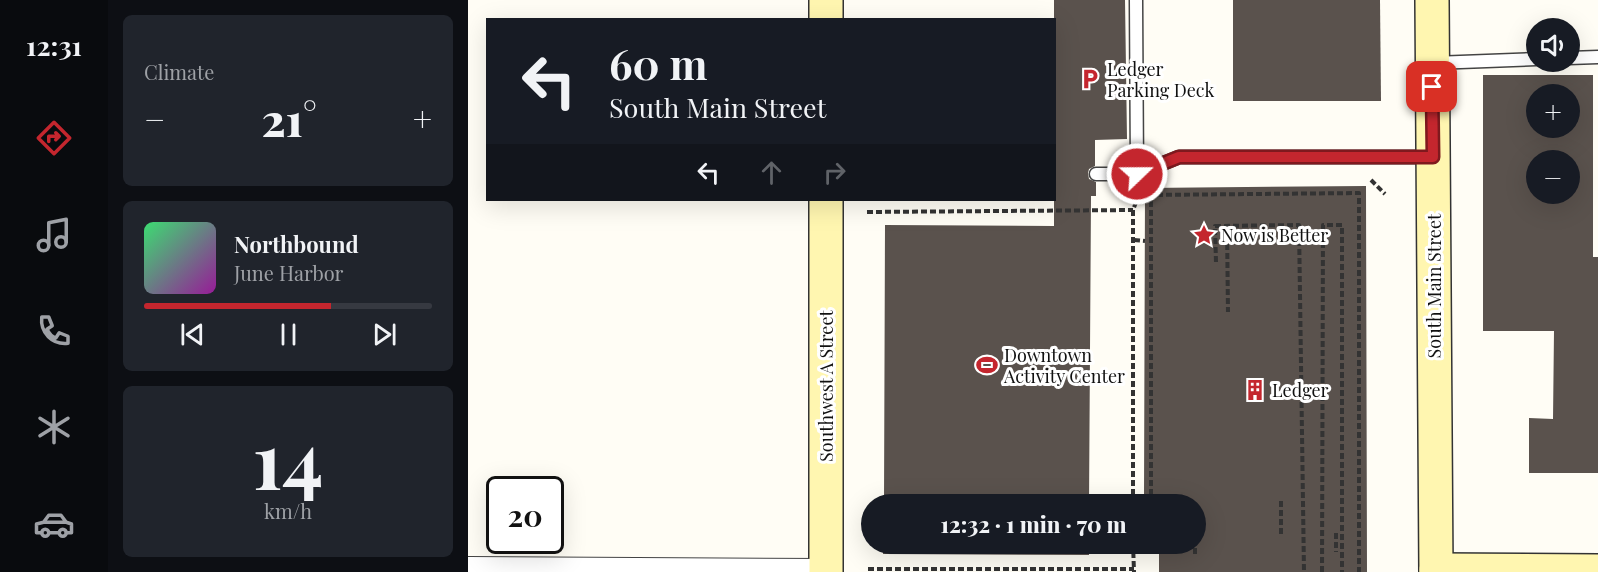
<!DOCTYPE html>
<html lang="en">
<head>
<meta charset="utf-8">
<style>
	body { margin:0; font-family:"Playfair Display",serif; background:#20242c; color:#f1f3f6; height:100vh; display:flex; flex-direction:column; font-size:22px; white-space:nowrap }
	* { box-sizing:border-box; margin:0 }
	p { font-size:20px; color:#9ea1a6 }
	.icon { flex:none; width:33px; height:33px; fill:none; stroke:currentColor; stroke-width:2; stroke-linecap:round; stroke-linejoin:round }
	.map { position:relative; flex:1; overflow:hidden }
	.sheet { display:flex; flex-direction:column; gap:15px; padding:15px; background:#0d0f14; width:360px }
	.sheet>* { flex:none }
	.banner { position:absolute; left:18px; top:18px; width:570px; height:183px; border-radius:0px; box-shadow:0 6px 24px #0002; background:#171b24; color:#f1f3f6; overflow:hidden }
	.fabs { position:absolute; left:1058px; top:18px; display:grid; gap:12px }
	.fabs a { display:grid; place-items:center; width:54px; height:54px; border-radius:50%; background:#171b24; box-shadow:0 6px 24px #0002; font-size:30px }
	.speed { position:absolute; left:18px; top:476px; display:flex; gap:12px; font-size:30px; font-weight:700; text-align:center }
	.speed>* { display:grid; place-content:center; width:78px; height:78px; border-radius:50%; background:#171b24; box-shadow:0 6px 24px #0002; line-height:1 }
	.speed .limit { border:3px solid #111; border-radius:9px; background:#fff; color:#111 }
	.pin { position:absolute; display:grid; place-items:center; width:51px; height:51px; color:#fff; margin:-26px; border-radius:12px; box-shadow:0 3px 9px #0006 }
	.me { position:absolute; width:66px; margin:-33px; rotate:68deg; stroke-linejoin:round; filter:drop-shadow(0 0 4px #0008) }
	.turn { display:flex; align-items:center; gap:21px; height:126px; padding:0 24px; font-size:27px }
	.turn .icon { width:78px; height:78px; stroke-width:2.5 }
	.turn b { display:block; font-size:42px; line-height:51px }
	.lanes { display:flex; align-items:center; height:57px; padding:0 24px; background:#0003; justify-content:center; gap:30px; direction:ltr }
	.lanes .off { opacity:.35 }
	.big { font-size:45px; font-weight:800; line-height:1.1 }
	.sheet .tile { flex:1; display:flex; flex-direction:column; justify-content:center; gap:9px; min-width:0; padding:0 21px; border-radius:9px; background:#20242c }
	.sheet .dial { align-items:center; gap:0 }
	.dial b { font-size:78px; line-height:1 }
	.song { display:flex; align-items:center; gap:18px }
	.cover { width:72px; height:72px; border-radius:9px; background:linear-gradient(135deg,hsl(140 70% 55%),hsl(300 70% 35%)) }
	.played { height:6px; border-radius:3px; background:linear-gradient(90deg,#c4262e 65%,#363941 65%) }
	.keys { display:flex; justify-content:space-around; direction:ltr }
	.heat { display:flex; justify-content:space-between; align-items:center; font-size:33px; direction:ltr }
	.trip { position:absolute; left:393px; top:494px; width:345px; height:60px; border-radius:30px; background:#171b24; box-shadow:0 6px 24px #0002; font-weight:800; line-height:60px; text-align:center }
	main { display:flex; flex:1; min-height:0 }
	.tab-bar { display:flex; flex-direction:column; width:108px; justify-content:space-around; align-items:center; background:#090b0e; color:#9ea1a6 }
	.tab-bar .icon { width:42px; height:42px }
	.tab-bar .selected { color:#c4262e }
	.tab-bar b { font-size:27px; color:#f1f3f6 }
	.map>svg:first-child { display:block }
	.building { fill:#5a524d; fill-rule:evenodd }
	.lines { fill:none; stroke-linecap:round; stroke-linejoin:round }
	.lane-casing { stroke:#444; stroke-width:15 }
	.street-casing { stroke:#444; stroke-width:28 }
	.secondary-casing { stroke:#333; stroke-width:36 }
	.path { stroke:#333; stroke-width:4; stroke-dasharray:6 3; stroke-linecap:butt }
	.lane { stroke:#fff; stroke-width:12 }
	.street { stroke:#fff; stroke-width:26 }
	.secondary { stroke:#fff6b0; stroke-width:33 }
	.route-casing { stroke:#7f191e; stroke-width:15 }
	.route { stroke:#c4262e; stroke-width:10 }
	.labels { text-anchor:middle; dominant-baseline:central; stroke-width:6; stroke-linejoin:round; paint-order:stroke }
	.poi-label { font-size:18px; fill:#111; stroke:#fff; text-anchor:start }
	.street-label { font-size:18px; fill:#111; stroke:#fff }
</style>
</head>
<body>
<main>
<nav class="tab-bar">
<b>12:31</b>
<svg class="icon selected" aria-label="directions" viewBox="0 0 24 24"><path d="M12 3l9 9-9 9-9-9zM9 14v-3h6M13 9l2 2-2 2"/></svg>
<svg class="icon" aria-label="music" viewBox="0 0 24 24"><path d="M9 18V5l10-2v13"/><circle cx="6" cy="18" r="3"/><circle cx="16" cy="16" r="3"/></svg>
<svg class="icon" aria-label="phone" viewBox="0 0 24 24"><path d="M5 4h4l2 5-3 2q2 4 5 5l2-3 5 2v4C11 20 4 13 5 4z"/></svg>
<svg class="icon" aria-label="climate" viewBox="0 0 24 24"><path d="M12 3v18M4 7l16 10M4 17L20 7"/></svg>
<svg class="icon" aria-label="car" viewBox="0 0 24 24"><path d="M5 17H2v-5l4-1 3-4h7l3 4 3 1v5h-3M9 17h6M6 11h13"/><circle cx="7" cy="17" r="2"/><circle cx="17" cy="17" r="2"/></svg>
</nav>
<section class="sheet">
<div class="tile"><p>Climate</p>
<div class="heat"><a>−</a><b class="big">21°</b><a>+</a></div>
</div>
<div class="tile">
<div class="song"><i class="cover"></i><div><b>Northbound</b><p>June Harbor</p></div></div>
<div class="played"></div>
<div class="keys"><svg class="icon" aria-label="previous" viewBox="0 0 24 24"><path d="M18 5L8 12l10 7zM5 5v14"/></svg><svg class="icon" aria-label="pause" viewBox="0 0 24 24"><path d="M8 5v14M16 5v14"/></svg><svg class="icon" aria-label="next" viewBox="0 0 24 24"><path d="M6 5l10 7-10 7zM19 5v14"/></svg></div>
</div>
<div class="tile dial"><b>14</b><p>km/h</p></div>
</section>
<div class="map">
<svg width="1130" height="572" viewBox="0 0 1130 572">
	<rect width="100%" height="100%" fill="#fffdf5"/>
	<g class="building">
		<path d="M586,0H657L659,139L627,140V166L621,169L620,173L621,179L628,182V196H623L621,504H416L417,225L586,226Z"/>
		<path d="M765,0H912L913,101H765Z"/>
		<path d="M1015,75H1125V257H1130V473H1061V418L1085,419L1086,331H1015ZM1068,94H1101V128H1068ZM1068,160H1101V194H1068Z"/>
		<path d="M898,186L899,572H691V543H728V504H690V500H676L677,188Z"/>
		<path d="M415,543H621V555L415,554Z"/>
	</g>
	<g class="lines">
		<defs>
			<g id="lane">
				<path d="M668,0L669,174"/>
				<path d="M1101,58L1130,57"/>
				<path d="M966,63L1068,59"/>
				<path d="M628,174H669L711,157H964"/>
			</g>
			<path id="street" d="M0,570L358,572"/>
			<g id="secondary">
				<path d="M964,0L968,572"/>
				<path d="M358,20V0"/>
				<path d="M358,200V572"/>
				<path d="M968,570L1130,571"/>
			</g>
		</defs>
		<use href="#lane" class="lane-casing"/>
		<use href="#street" class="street-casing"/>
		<use href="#secondary" class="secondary-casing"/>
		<g class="path">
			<path d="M903,180L917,194"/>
			<path d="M399,212L665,210"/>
			<path d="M759,226L760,312"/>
			<path d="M666,240L677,241"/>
			<path d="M748,262L747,226L831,225L836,572"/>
			<path d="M665,504V210L670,197"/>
			<path d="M683,504V195L891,193V572"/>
			<path d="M868,533V552"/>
			<path d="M813,534V500"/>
			<path d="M665,543L666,572"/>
			<path d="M727,554V543"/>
			<path d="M400,569H666"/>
			<path d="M854,572L855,225H874V572"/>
		</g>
		<use href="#lane" class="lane"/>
		<use href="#street" class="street"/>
		<use href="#secondary" class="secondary"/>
	</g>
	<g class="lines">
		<defs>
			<path id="route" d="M669,174L711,157H965L964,87"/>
		</defs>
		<use href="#route" class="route-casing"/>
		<use href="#route" class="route"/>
	</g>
	<defs>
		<symbol id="parking-bare" viewBox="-9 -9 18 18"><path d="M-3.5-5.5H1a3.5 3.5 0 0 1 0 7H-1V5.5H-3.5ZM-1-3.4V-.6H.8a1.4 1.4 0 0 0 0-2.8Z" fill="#c4262e" stroke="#fff" stroke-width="2.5" paint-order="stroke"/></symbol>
		<symbol id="sight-bare" viewBox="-9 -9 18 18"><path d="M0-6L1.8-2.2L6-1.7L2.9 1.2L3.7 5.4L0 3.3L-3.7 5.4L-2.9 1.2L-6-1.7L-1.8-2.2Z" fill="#c4262e" stroke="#fff" stroke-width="2.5" paint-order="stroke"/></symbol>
		<symbol id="stadium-bare" viewBox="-9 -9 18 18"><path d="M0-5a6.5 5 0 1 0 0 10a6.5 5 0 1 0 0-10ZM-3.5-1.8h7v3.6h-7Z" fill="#c4262e" stroke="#fff" stroke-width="2.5" paint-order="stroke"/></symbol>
		<symbol id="building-bare" viewBox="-9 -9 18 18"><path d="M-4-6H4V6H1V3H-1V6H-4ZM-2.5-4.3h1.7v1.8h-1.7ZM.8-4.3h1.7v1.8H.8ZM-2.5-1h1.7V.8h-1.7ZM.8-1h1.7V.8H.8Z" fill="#c4262e" stroke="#fff" stroke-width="2.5" paint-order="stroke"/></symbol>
	</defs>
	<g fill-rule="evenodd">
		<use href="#parking-bare" x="607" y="64" width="30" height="30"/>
		<use href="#sight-bare" x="721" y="220" width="30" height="30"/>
		<use href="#stadium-bare" x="504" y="350" width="30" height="30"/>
		<use href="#building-bare" x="772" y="375" width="30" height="30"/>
	</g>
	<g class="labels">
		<g class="poi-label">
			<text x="639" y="69">Ledger<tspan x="639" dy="21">Parking Deck</tspan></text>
			<text x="753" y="235">Now is Better</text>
			<text x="536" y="355">Downtown<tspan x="536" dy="21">Activity Center</tspan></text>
			<text x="804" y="390">Ledger</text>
		</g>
		<g class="street-label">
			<text transform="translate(966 286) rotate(-90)">South Main Street</text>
			<text transform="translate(358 386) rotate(-90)">Southwest A Street</text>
		</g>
	</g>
</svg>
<div class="fabs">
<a><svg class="icon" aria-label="sound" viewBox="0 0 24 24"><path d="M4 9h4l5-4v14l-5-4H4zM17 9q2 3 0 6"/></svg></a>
<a>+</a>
<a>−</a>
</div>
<div class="speed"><div class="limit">20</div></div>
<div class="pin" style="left:964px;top:87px;background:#d93025"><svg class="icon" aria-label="arrive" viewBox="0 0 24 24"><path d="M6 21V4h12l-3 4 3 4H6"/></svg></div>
<svg class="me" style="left:669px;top:174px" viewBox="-20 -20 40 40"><circle r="17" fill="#c4262e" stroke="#fff" stroke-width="3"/><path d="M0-11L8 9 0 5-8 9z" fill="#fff"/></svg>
<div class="trip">12:32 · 1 min · 70 m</div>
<div class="banner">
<div class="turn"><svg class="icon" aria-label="left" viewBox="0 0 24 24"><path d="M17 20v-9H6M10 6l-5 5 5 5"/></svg><div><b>60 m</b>South Main Street</div></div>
<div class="lanes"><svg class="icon" aria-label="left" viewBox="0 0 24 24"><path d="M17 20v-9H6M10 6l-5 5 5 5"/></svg><svg class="icon off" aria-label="ahead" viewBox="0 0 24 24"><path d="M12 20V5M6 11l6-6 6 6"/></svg><svg class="icon off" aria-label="right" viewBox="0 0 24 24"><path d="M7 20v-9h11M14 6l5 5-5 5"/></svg></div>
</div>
</div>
</main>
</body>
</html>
